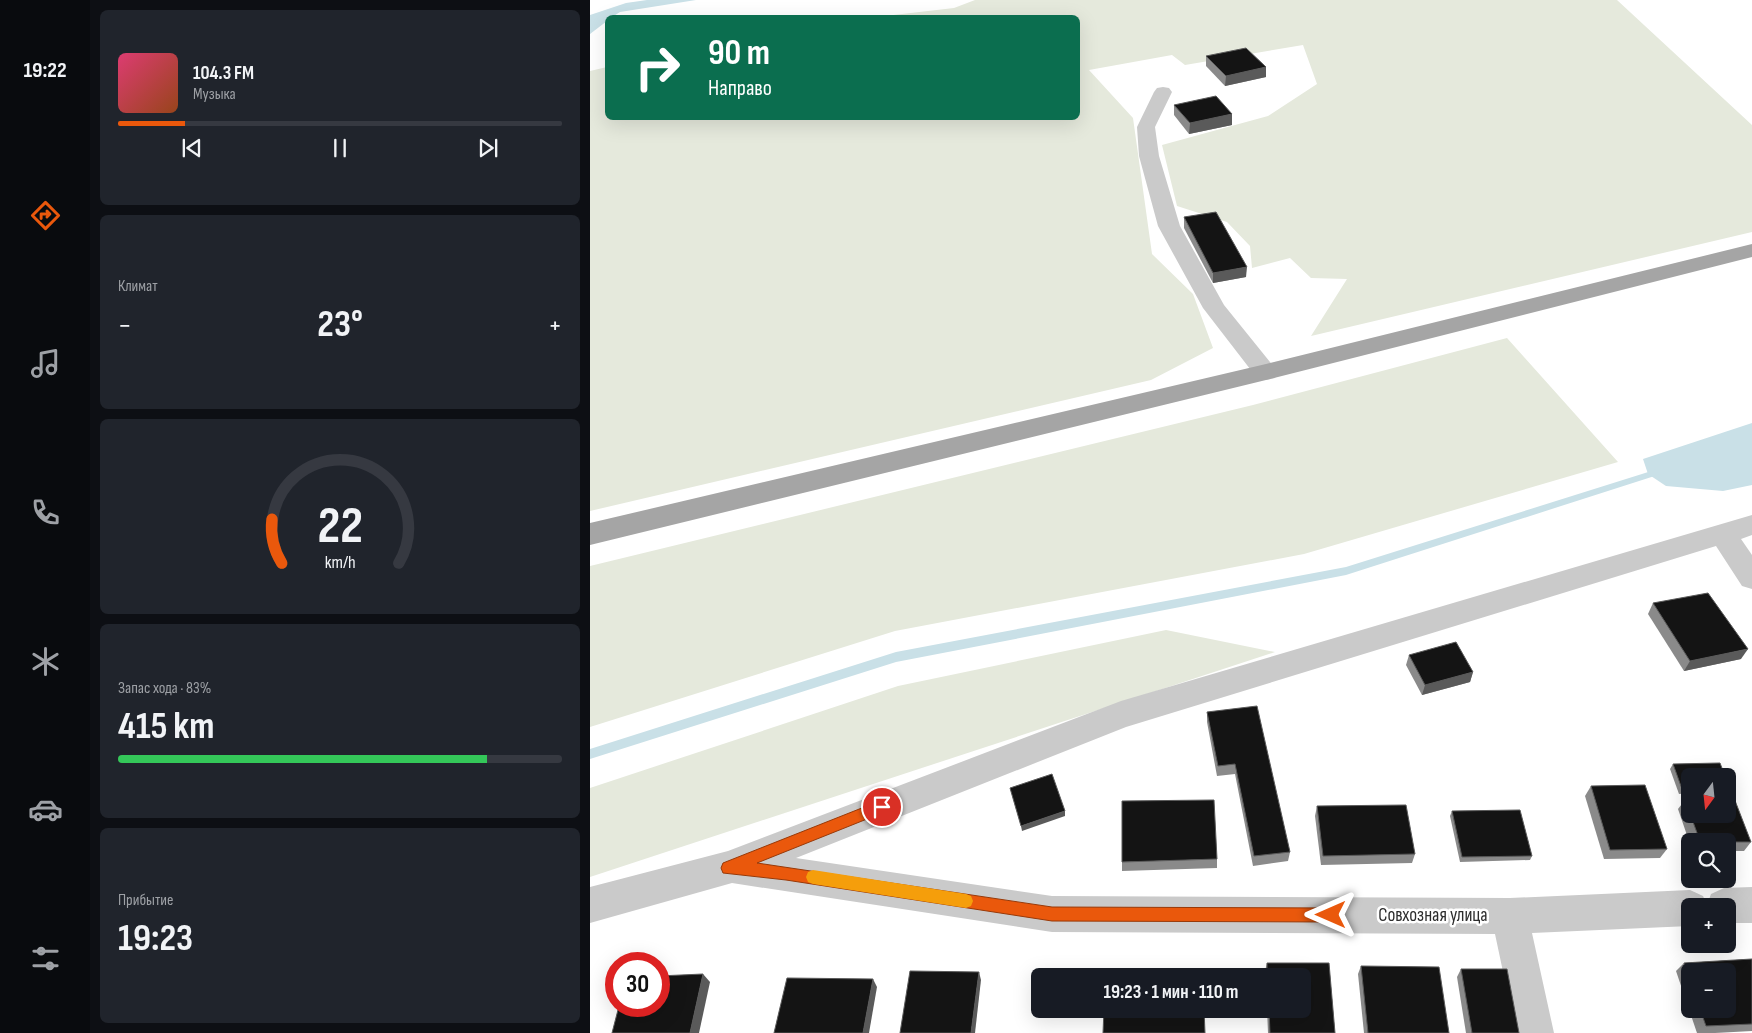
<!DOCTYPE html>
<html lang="ru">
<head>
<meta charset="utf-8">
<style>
	body { margin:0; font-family:"Sofia Sans Condensed",sans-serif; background:#20242c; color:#f1f3f6; height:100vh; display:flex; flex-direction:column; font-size:19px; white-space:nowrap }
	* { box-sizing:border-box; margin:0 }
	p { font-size:16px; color:#9ea1a6 }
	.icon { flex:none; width:28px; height:28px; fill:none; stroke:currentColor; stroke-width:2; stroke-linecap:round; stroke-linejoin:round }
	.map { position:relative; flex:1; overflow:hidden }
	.drawer { display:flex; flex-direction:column; gap:10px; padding:10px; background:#0d0f14; width:500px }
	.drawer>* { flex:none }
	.hud { position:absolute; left:15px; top:15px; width:475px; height:105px; border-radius:8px; box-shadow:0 5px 20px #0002; background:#0b6e4f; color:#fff; overflow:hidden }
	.needle { width:32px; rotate:195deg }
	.tools { position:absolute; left:1091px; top:768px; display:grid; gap:10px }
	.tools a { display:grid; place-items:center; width:55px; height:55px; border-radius:8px; background:#171b24; box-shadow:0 5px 20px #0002; font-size:25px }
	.speed { position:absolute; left:15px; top:952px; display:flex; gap:10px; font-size:25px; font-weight:700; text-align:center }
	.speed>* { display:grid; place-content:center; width:65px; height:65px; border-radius:50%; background:#171b24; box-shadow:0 5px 20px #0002; line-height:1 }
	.speed .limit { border:8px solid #d22; background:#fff; color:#111 }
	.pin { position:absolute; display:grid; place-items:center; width:42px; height:42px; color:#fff; margin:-21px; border:2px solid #fff; border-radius:50%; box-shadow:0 1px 5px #0007 }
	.me { position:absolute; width:55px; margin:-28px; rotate:270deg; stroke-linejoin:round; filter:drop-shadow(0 0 4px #0008) }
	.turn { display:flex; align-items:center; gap:18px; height:105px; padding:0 20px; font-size:22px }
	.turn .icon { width:65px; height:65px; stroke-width:2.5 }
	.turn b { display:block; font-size:35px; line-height:42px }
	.big { font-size:38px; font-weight:700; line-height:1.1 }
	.drawer .widget { flex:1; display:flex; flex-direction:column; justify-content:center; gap:8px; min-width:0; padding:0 18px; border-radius:8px; background:#20242c }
	.drawer .dial { align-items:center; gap:0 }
	.dial svg { height:130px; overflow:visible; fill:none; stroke:#363941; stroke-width:7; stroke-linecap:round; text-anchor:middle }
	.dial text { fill:#f1f3f6; stroke:none }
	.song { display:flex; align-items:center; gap:15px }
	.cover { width:60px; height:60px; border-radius:8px; background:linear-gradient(135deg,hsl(340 70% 55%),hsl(20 70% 35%)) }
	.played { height:5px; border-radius:2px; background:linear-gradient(90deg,#ea580c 15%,#363941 15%) }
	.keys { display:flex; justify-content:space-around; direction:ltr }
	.heat { display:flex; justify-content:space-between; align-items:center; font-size:28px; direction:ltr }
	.charge { height:8px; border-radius:4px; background:linear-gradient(90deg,#34c759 83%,#363941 0) }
	.trip { position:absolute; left:441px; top:968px; width:280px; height:50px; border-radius:8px; background:#171b24; box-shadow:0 5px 20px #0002; font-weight:700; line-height:50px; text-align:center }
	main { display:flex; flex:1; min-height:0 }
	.dock { display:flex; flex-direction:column; width:90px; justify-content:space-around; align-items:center; background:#090b0e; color:#9ea1a6 }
	.dock .icon { width:35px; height:35px }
	.dock .selected { color:#ea580c }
	.dock b { font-size:22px; color:#f1f3f6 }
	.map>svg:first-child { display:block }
	.green { fill:#e5e9dc }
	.water { fill:#c9e0e7 }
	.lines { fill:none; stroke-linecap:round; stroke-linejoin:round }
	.stream { fill:#c9e0e7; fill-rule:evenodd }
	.minor { fill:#cacaca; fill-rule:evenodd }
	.major { fill:#a5a5a5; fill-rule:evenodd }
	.wall { fill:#8a8a8a; fill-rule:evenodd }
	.shaded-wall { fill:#5a5a5a }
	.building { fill:#141414; stroke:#5a5a5a }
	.route { fill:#ea580c; stroke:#983908 }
	.slow { fill:#f59e0b }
	.labels { text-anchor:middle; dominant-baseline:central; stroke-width:5; stroke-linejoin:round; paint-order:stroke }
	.near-street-label { font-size:19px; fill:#2d2d2d; stroke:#fff }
</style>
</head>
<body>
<main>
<nav class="dock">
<b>19:22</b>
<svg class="icon selected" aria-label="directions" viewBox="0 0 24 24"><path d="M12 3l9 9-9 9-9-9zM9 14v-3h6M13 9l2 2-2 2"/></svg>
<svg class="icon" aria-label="music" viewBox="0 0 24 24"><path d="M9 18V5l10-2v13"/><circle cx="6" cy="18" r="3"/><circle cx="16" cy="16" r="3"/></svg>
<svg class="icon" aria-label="phone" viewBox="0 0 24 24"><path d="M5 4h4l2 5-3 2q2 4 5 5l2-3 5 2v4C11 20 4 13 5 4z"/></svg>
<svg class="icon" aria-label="climate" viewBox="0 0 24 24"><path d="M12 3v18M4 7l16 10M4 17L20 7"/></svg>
<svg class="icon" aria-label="car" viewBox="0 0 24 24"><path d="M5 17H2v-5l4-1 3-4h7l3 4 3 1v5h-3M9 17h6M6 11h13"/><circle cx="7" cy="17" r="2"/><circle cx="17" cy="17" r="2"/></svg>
<svg class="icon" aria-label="filters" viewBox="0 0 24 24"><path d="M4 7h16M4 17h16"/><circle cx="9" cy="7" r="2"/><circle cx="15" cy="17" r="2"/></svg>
</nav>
<section class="drawer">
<div class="widget">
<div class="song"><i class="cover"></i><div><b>104.3 FM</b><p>Музыка</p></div></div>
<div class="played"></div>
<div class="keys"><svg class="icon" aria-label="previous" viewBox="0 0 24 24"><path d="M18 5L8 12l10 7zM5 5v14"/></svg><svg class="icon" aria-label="pause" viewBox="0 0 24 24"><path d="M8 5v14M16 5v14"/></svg><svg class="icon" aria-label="next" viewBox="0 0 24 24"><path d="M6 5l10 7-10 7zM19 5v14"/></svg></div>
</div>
<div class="widget"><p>Климат</p>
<div class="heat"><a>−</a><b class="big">23°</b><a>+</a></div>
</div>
<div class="widget dial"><svg viewBox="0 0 100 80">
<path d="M14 69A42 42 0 1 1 86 69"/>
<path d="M14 69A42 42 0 0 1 8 42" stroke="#ea580c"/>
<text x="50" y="56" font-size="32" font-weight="700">22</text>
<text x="50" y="72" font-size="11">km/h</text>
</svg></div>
<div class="widget"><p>Запас хода · 83%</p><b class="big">415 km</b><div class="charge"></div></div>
<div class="widget"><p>Прибытие</p><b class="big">19:23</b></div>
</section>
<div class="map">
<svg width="1162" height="1033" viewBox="0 0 1162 1033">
	<rect width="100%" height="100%" fill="#fff"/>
	<g class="green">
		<path d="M385,0H1027L1162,125V232L721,336L757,279L721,278L700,258L662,268L660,246L637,222L587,206L572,145L678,116L727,84L713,45L595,65L582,55L499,70L543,118L562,254L603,294L623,348L561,380L0,511V71L17,67L18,118H488V18L286,17L364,8Z"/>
		<path d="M917,338L1028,462L714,554L305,631L0,727V566L663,405Z"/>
		<path d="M576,630L685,652L0,877V788L308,686Z"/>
	</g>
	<g class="water">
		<path d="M57,0H106L30,12L22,17L18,18L17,21L0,34V15L36,3Z"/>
		<path d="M1162,423V485L1133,491L1076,486L1058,474L1053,459Z"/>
	</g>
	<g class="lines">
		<path class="stream" d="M1071,468L1074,469L1076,471L1074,473L756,575L306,662L0,759V749L306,652L756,567Z"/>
		<g class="minor">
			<path d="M573,87L579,88L582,92L565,127L569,156L590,226L634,305L688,372L685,378L676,380L667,378L613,308L568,226L549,156L547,127L564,92L567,88Z"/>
			<path d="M1162,515V535L1151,539L1162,555V589L1152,586L1126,546L536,727L206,858L462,896L920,898L1100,890L1113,896L1117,905L1121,894L1134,888L1162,887V923H1138V906H1100V926L942,933L964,1033H926L905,934L462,932L142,883L0,923V887L138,851L531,701Z"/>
		</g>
		<path class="major" d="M1162,244V257L676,380L0,545V523L676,364Z"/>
	</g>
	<g class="wall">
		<path d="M616,56L676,67V77L635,86L616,66Z"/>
		<path d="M584,105L642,114V125L599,134L584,115Z"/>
		<path d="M594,217L656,277L623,283L594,228Z"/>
		<path d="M1063,603L1151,659L1094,671L1058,614Z"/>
		<path d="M819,655L883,672L880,682L832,695L816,665Z"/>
		<path d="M617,712L700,852L698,861L663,866L645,774L627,776L617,722Z"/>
		<path d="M1083,764L1100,776V793L1089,794L1080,769Z"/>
		<path d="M1001,786L1077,849L1070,858L1014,859L995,796Z"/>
		<path d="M1095,800L1161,842L1154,851H1138V841H1100V844L1088,809Z"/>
		<path d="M727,806L825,854L822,863L731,865L725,816Z"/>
		<path d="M862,811L942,856L940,860L870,862L860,816Z"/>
		<path d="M627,859V868L532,871V862Z"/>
		<path d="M1162,959V1031L1125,1033H1107L1086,971L1094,963ZM1100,971L1138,1009H1100Z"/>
		<path d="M677,963H739L745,1033H678L677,1009H712V976H676L675,971Z"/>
		<path d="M771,966L859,1033H774L768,974Z"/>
		<path d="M871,969L929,1033H876L867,977Z"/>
	</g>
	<g class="shaded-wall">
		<path d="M676,67V77L635,86L636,76Z"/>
		<path d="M642,114V125L599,134L600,123Z"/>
		<path d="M657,267L656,277L623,283V273Z"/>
		<path d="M1158,649L1151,659L1094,671L1100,661Z"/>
		<path d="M883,672L880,682L832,695L835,685Z"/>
		<path d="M475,811V816L432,831L431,826Z"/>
		<path d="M389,972L391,980L385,1033H381Z"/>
		<path d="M113,974L120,982L109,1033H100Z"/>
		<path d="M283,979L287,987L279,1033H273Z"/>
	</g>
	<g class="building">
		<path d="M656,48L676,67L636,76L616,56Z"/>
		<path d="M626,96L642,114L600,123L584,105Z"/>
		<path d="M626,212L657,267L623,273L594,217Z"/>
		<path d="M1118,593L1158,649L1100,661L1063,603Z"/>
		<path d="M866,642L883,672L835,685L819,655Z"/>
		<path d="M667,706L700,852L664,856L645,764L628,766L617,712Z"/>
		<path d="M1130,763L1135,776H1100V788L1092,789L1083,764Z"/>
		<path d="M462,774L475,811L431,826L420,788Z"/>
		<path d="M1055,785L1077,849L1020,850L1001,786Z"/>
		<path d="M1144,798L1161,842H1138V841H1110L1095,800L1100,799V814H1138V799Z"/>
		<path d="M624,800L627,859L532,862V801Z"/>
		<path d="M816,805L825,854L733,856L727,806Z"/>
		<path d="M930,810L942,856L872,857L862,811Z"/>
		<path d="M1162,959V1024L1116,1026L1110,1009H1138V971H1100V981L1094,963Z"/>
		<path d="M677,963H739L745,1033H680L679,1009H712V976H677Z"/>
		<path d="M771,966L849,967L859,1033H778Z"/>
		<path d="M871,969H917L929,1033H882Z"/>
		<path d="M320,971L389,972L381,1033H310Z"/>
		<path d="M516,972H614V976H515Z"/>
		<path d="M113,974L100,1033H22L29,1006H69V976Z"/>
		<path d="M197,978L283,979L273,1033H184Z"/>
		<path d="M514,1009H614L615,1033H513Z"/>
	</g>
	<path class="route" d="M292,800L297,802L299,807L297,811L167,863L462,907L741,908L746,910L749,915L746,920L741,922L462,921L196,880L133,873L131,868L133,863Z"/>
	<path class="slow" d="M223,870L376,894L381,896L383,901L381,906L376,908L223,884L218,882L216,877L218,872Z"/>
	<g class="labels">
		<g class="near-street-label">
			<text x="843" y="915">Совхозная улица</text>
		</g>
	</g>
</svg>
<div class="tools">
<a><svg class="needle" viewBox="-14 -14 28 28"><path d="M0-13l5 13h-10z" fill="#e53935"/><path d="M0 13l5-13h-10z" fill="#9ea1a6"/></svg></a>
<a><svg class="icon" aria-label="search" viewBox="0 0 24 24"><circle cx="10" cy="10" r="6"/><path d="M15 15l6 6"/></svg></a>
<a>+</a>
<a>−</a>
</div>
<div class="speed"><div class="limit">30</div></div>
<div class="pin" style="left:292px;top:807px;background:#d93025"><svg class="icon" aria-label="arrive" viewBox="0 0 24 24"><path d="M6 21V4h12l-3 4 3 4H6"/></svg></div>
<svg class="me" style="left:741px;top:915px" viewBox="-20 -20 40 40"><path d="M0-17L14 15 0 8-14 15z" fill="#ea580c" stroke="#fff" stroke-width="4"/></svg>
<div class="trip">19:23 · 1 мин · 110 m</div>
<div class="hud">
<div class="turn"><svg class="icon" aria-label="right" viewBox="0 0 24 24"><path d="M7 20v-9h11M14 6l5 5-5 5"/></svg><div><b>90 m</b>Направо</div></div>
</div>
</div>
</main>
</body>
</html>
